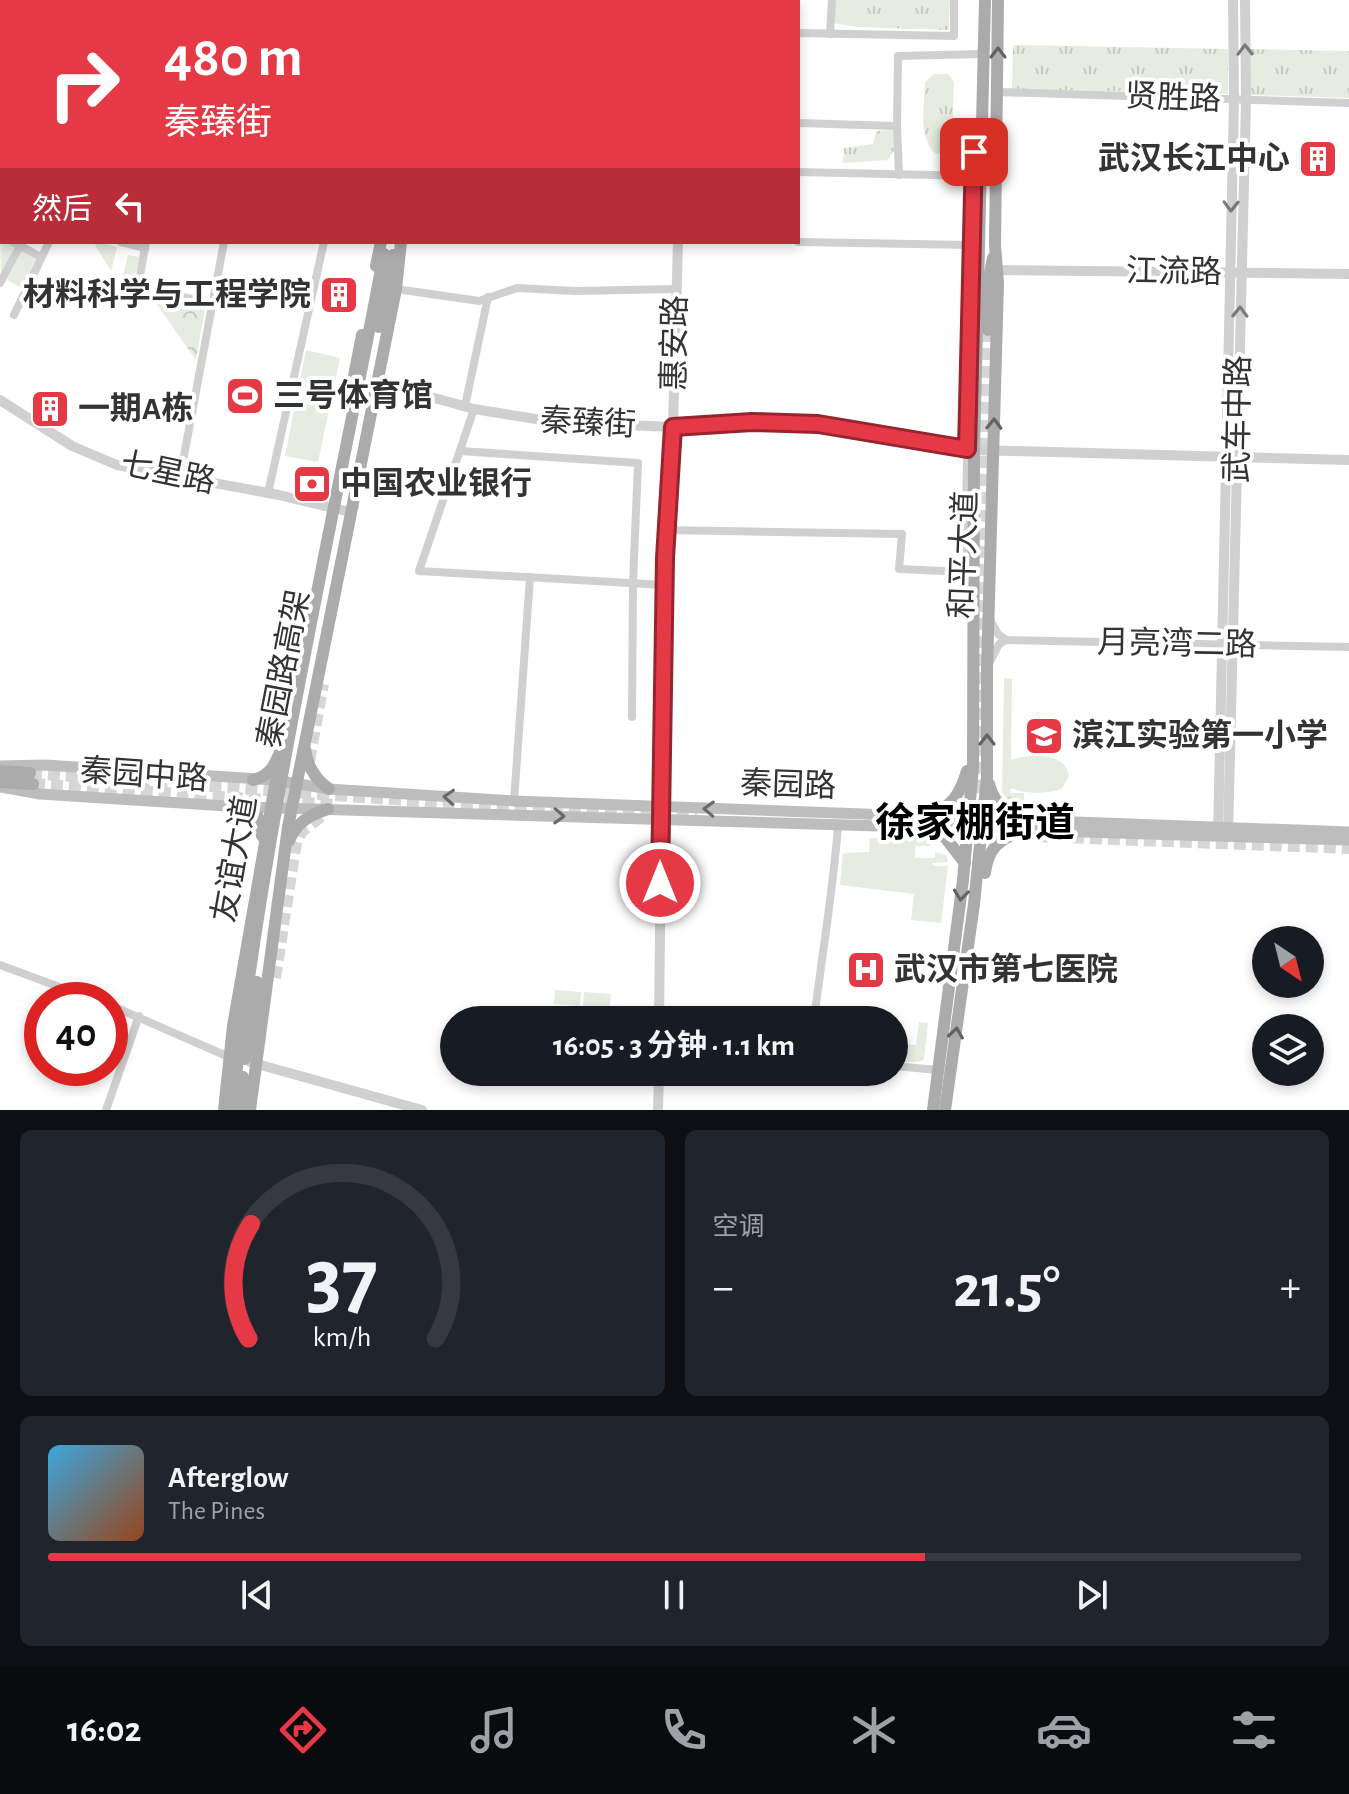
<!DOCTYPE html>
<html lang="zh">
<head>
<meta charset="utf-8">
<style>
	body { margin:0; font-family:"Alegreya Sans","Noto Sans SC",sans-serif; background:#20242c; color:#f1f3f6; height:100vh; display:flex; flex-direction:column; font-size:30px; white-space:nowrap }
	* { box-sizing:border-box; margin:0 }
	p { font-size:26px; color:#9ea1a6 }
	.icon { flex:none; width:44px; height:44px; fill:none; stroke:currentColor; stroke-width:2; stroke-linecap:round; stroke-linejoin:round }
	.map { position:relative; height:1110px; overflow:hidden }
	.sheet { display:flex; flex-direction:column; gap:20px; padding:20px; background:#0d0f14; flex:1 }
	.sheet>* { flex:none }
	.top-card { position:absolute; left:0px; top:0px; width:800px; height:244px; box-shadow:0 4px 12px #0003; background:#e63946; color:#fff; overflow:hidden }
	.needle { width:52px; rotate:145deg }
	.fabs { position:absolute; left:1252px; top:926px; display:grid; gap:16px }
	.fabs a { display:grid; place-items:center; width:72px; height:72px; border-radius:50%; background:#171b24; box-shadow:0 4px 12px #0003; font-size:40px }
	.speed { position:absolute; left:24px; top:982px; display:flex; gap:16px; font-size:40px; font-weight:700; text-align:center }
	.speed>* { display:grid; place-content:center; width:104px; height:104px; border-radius:50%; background:#171b24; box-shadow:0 4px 12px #0003; line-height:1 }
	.speed .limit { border:12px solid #d22; background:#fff; color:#111 }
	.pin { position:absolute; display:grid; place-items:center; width:68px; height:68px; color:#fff; margin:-34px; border-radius:16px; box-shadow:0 4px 12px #0006 }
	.me { position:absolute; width:88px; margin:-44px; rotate:0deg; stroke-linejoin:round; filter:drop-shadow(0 0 6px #0008) }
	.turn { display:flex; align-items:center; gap:28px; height:168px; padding:0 32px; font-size:36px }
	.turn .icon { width:104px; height:104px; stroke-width:2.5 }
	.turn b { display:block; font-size:56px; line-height:68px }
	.then { display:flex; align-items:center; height:76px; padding:0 32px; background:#0003; gap:16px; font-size:30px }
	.big { font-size:60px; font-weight:700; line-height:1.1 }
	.sheet .card { flex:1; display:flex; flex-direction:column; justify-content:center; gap:12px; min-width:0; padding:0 28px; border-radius:12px; background:#20242c }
	.sheet .dial { align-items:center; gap:0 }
	.dial svg { height:208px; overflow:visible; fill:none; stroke:#363941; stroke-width:7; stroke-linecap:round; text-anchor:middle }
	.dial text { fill:#f1f3f6; stroke:none }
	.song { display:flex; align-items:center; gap:24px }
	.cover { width:96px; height:96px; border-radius:12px; background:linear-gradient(135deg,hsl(200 70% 55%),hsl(20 70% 35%)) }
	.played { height:8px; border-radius:4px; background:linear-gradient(90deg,#e63946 70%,#363941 70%) }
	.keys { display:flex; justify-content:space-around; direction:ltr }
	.heat { display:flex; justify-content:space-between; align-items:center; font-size:44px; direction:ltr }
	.sheet .tiles { flex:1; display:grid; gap:20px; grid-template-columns:1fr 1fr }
	.card:last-child { grid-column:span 2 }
	.trip { position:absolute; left:440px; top:1006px; width:468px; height:80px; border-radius:40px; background:#171b24; box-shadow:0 4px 12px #0003; font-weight:700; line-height:80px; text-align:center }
	.tabs { display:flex; height:128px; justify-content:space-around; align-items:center; background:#090b0e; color:#9ea1a6 }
	.tabs .icon { width:56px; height:56px }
	.tabs .active { color:#e63946 }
	.tabs b { font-size:36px; color:#f1f3f6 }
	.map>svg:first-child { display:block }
	.grass { fill:#e6ecdf }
	.forest { fill:url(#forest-crowns) }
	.park { fill:url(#park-tufts) }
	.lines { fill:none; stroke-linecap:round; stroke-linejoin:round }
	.primary-tunnel { stroke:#d6d6d6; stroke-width:12; stroke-dasharray:12 6; stroke-linecap:butt }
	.minor { stroke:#d0d0d0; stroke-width:8 }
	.tertiary { stroke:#d0d0d0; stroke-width:10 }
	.secondary { stroke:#bdbdbd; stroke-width:11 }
	.primary { stroke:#ababab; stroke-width:12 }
	.primary-bridge { stroke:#ababab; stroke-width:12 }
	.oneway { stroke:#7a7a7a }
	.oneway2 { stroke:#636363 }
	.oneway3 { stroke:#6a6a6a }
	.route-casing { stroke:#96252e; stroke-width:20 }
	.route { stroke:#e63946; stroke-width:14 }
	.labels { text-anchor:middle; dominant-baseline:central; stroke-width:8; stroke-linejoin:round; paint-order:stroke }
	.street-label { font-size:32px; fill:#333; stroke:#fff }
	.poi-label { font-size:32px; font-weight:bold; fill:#333; stroke:#fff; text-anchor:start }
	.district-label { font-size:40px; font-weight:bold; fill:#000; stroke:#fff }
</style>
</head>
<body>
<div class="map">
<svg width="1349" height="1110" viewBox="0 0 1349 1110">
	<defs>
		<pattern id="forest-crowns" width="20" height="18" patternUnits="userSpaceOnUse" patternTransform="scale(2)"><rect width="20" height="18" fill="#e6ecdf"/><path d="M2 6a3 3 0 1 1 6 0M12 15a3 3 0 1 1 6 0" fill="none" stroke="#c6cbc0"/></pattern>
		<pattern id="park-tufts" width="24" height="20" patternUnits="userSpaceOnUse" patternTransform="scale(2)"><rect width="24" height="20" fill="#e6ecdf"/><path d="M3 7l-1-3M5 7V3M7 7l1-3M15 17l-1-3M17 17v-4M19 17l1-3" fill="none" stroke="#c6cbc0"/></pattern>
	</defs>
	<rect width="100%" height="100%" fill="#fff"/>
	<g class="grass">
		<path d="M0,238L2,242L15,246L1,273Z"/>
		<path d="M97,242L117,247L111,271L95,245Z"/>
		<path d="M22,250L37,258L22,288L7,280Z"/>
		<path d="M128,255L139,257L134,282L122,280Z"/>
		<path d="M306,350L340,358L318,462L285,456Z"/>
		<path d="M1004,678L1012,679L1011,760C1030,753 1067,752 1069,777L1061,789C1047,794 1025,794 1011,788L1010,793H1002Z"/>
		<path d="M870,838L929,840L931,846H915V858H935V852L946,855L948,862L932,863L933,866H948L941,923L911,920L914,894L840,885L843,853L869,852Z"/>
		<path d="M555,990L581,992L580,1006L554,1004Z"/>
		<path d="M584,992L611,994L609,1009L583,1007Z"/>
		<path d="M554,1006L580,1009L579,1020H552Z"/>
		<path d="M582,1010L609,1011L608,1020H582Z"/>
		<path d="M919,1022L928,1023L924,1060C914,1063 902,1064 894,1057L895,1043L916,1045Z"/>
	</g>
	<g class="forest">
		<path d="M157,297L205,308L196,360L155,302Z"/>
		<path d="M1002,793H1024V801H1040V806L1013,804Z"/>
	</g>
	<g class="park">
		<path d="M834,0H950L949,30L857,27L833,23Z"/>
		<path d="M1013,45L1228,49V94L1012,89Z"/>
		<path d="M1250,49L1349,51V98L1251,95Z"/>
		<path d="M934,74H948L954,82L952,142L948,151L936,154C917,139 925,104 925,82Z"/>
		<path d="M893,130L895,149L888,160L843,163L844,148L873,144L876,131Z"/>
	</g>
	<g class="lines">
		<g class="primary-tunnel">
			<path d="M988,330L978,773C981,793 990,813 1008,823"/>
			<path d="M309,761L323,684"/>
			<path d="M30,773L460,804L697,815"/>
			<path d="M33,784L335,805"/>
			<path d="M1036,836L1349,848"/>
			<path d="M275,978L296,842L302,831L323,815"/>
		</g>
		<g class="minor">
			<path d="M110,2V0"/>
			<path d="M180,2V0"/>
			<path d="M265,2L266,0"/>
			<path d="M294,2L295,0"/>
			<path d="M616,2L617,0"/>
			<path d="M798,33L954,36V0"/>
			<path d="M830,34L832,0"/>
			<path d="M998,92L1349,103"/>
			<path d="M798,123L897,126L899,175"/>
			<path d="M897,126L898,56L983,54"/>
			<path d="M798,172L977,176"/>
			<path d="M0,185L2,182"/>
			<path d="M0,235L2,236"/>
			<path d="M13,242L41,257"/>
			<path d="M121,242L145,248"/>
			<path d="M146,242L140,275L148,290L212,303"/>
			<path d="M798,242L971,245"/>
			<path d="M0,283L22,242"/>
			<path d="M396,289L479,301L517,288L575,291L676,289"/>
			<path d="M14,315L49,242"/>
			<path d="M465,406L488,297"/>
			<path d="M474,409L419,571L664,585"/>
			<path d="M460,451L638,463L633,583L632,717"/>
			<path d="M180,477L224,242"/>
			<path d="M268,493L324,242"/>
			<path d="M666,530L902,534L899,569L965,572L972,176L975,127L980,120"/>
			<path d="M989,618L998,634L1006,640L1349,647"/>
			<path d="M989,664L999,644L1006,640"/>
			<path d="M514,801L530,577"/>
			<path d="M0,965L95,1000"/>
			<path d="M110,1005L229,1057"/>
			<path d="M814,1020C822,955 833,891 838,826"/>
			<path d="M894,1066L938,1070"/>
			<path d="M106,1110L139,1016"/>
		</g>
		<g class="tertiary">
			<path d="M688,2L689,0"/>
			<path d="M998,270L1349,274"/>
			<path d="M377,382L474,409L554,422L673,427L752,422L818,424L974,450L1349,460"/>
			<path d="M0,400L72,446L117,465L279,495L350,512"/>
			<path d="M1218,835L1234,100L1233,0"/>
			<path d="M1228,836L1246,100L1245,0"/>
			<path d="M659,1020L664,585L673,427L678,242"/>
			<path d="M250,1062L422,1110"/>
			<path d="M658,1110L659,1072"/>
		</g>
		<g class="secondary">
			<path d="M0,766L45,765L275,780L329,789L514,801L1349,832"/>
			<path d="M0,787L40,794L243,807L1349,840"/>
		</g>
		<g class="primary">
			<path d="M434,2V0"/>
			<path d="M445,2L446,0"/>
			<path d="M376,266L381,242"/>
			<path d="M988,330L989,278L993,258"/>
			<path d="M354,376L362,335"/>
			<path d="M305,749C307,766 315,779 329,789"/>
			<path d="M0,771L30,773"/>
			<path d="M253,780C272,775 275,764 282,747"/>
			<path d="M0,782L33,784"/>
			<path d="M989,784C1000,823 1026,814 1059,815L1066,822"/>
			<path d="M243,807L258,817L262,836"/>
			<path d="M931,816C953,805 960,794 967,771"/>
			<path d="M908,828L913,832L944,836L965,863"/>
			<path d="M289,841C296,823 309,815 328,809"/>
			<path d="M985,873C988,849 998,840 1020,831"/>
			<path d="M224,1110L233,1026L279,763"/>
			<path d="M250,1110L288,827L396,289L401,242"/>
			<path d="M933,1110L963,880L973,767L974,450L985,0"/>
			<path d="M945,1110L974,904L987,777V669L998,283L995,245L998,0"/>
		</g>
		<g class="primary-bridge">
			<path d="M379,327L393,255"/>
			<path d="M245,1059L257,982"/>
			<path d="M232,1110C264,822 330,538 384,254"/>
			<path d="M241,1110L243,1077"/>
		</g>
	</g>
	<defs><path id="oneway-chevron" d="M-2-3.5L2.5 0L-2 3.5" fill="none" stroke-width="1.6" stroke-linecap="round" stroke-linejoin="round" transform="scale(2)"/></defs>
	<g class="oneway">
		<use href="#oneway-chevron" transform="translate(1245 50) rotate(-91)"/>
		<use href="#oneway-chevron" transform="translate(1231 206) rotate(91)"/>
		<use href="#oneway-chevron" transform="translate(1240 312) rotate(-89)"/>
	</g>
	<g class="oneway2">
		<use href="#oneway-chevron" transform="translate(998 53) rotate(-90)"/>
		<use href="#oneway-chevron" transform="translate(994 424) rotate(-88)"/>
		<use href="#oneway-chevron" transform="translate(987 740) rotate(-90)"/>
		<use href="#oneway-chevron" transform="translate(961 895) rotate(97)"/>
		<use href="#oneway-chevron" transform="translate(956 1033) rotate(-82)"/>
	</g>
	<g class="oneway3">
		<use href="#oneway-chevron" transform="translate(449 797) rotate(-176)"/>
		<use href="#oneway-chevron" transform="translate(709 809) rotate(-178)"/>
		<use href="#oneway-chevron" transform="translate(559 816) rotate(2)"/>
	</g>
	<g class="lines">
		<defs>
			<path id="route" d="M660,883L665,558L673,427L752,422L818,424L967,449L974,152"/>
		</defs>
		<use href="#route" class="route-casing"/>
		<use href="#route" class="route"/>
	</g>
	<defs>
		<symbol id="building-square" viewBox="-11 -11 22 22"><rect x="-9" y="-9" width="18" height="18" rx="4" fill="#e63946" stroke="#fff"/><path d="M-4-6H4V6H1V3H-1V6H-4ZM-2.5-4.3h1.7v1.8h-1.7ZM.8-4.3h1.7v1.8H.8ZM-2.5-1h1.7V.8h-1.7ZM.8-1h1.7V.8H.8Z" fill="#fff"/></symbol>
		<symbol id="stadium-square" viewBox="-11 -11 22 22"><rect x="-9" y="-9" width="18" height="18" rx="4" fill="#e63946" stroke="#fff"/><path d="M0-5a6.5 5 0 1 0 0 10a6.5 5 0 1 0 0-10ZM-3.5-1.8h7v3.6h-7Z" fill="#fff"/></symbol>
		<symbol id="bank-square" viewBox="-11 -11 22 22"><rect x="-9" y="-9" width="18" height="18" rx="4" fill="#e63946" stroke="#fff"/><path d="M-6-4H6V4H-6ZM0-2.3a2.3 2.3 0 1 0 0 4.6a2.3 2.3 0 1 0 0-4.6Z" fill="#fff"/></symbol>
		<symbol id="school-square" viewBox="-11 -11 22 22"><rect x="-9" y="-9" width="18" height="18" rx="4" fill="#e63946" stroke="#fff"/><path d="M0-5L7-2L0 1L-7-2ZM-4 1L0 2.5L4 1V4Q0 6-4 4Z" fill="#fff"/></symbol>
		<symbol id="hospital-square" viewBox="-11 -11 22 22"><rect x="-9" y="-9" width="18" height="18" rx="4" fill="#e63946" stroke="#fff"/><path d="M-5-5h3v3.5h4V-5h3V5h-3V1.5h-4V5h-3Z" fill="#fff"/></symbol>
	</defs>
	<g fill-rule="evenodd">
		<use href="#building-square" x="1296" y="137" width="44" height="44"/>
		<use href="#building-square" x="317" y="273" width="44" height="44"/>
		<use href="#stadium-square" x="223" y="374" width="44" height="44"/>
		<use href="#building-square" x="28" y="387" width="44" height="44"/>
		<use href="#bank-square" x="290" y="462" width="44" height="44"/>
		<use href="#school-square" x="1022" y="714" width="44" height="44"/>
		<use href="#hospital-square" x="844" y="948" width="44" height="44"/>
	</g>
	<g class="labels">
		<g class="street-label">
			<text transform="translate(1173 98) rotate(2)">贤胜路</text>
			<text transform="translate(1174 272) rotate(1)">江流路</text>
			<text transform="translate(675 343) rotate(-89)">惠安路</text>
			<text transform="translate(1238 419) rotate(-89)">武车中路</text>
			<text transform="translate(588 423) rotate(3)">秦臻街</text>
			<text transform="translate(168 473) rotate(12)">七星路</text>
			<text transform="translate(964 555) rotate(-88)">和平大道</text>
			<text transform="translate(1177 644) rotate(1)">月亮湾二路</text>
			<text transform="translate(284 669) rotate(-79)">秦园路高架</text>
			<text transform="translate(144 775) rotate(4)">秦园中路</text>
			<text transform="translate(788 785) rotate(2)">秦园路</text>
			<text transform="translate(235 859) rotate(-80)">友谊大道</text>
		</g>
		<g class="poi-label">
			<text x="1290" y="159" text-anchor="end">武汉长江中心</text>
			<text x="311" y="295" text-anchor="end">材料科学与工程学院</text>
			<text x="273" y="396">三号体育馆</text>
			<text x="78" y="409">一期A栋</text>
			<text x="340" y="484">中国农业银行</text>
			<text x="1072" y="736">滨江实验第一小学</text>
			<text x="894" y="970">武汉市第七医院</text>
		</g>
		<g class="district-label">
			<text x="975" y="824">徐家棚街道</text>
		</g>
	</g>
</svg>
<div class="fabs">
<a><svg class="needle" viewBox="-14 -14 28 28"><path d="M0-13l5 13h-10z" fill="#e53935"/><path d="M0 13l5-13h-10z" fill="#9ea1a6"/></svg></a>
<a><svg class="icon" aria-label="layers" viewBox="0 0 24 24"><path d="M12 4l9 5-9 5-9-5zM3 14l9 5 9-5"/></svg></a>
</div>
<div class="speed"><div class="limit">40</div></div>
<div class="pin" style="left:974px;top:152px;background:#d93025"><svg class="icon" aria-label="arrive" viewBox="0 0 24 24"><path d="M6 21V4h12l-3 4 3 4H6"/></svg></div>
<svg class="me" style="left:660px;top:883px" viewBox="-20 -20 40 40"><circle r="17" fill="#e63946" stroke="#fff" stroke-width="3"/><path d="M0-11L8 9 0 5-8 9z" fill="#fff"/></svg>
<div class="trip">16:05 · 3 分钟 · 1.1 km</div>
<div class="top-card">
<div class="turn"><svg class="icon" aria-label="right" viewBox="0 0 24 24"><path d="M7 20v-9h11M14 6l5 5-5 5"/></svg><div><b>480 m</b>秦臻街</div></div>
<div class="then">然后<svg class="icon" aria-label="left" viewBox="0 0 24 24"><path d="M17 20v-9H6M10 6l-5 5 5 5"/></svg></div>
</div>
</div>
<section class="sheet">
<div class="tiles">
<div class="card dial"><svg viewBox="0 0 100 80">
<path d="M14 69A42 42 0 1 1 86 69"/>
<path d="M14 69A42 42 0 0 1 15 25" stroke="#e63946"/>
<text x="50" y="56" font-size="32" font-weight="700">37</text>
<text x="50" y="72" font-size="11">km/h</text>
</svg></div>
<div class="card"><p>空调</p>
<div class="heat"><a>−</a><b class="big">21.5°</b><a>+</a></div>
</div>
<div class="card">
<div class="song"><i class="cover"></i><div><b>Afterglow</b><p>The Pines</p></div></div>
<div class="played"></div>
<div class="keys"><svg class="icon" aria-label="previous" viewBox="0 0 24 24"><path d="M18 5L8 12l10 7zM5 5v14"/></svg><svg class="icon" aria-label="pause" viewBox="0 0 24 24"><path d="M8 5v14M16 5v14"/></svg><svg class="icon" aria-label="next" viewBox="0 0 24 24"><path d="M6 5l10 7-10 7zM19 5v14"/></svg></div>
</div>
</div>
</section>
<nav class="tabs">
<b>16:02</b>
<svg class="icon active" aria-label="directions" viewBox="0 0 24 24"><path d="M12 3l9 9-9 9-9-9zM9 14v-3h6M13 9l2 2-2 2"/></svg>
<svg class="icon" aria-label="music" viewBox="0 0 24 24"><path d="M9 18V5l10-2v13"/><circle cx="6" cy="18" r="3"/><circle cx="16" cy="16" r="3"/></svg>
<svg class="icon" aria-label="phone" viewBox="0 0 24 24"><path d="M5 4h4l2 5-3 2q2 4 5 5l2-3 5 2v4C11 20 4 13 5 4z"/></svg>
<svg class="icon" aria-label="climate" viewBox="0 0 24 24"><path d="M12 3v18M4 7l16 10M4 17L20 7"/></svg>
<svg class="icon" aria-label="car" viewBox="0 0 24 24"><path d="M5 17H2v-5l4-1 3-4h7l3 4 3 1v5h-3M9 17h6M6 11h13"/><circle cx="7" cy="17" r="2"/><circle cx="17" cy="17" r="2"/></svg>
<svg class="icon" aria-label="filters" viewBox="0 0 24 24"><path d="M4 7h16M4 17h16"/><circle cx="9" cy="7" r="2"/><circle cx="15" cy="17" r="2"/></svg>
</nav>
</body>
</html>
